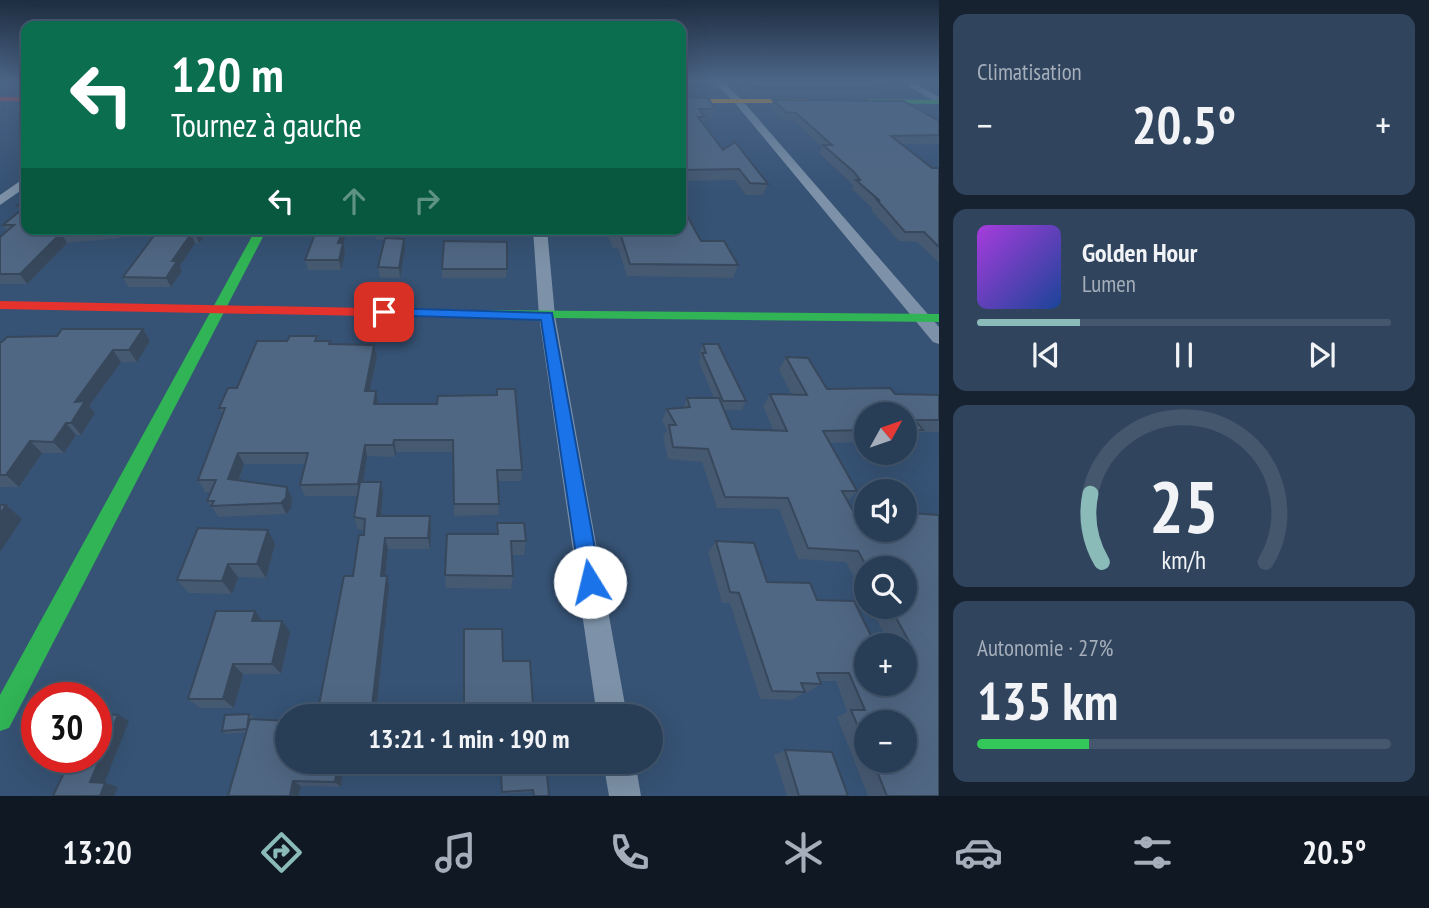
<!DOCTYPE html>
<html lang="fr">
<head>
<meta charset="utf-8">
<style>
	body { margin:0; font-family:"PT Sans Narrow",sans-serif; background:#30455d; color:#f1f3f6; height:100vh; display:flex; flex-direction:column; font-size:26px; white-space:nowrap }
	* { box-sizing:border-box; margin:0 }
	p { font-size:23px; color:#a5aeba }
	.icon { flex:none; width:38px; height:38px; fill:none; stroke:currentColor; stroke-width:2; stroke-linecap:round; stroke-linejoin:round }
	.map { position:relative; flex:1; overflow:hidden }
	.side { display:flex; flex-direction:column; gap:14px; padding:14px; background:#162230; width:490px }
	.side>* { flex:none }
	.hud { position:absolute; left:21px; top:21px; width:665px; height:214px; border-radius:14px; box-shadow:0 7px 28px #0002,0 0 0 2px #44576d; background:#0b6e4f; color:#fff; overflow:hidden }
	.needle { width:46px; rotate:50deg }
	.buttons { position:absolute; left:854px; top:402px; display:grid; gap:14px }
	.buttons a { display:grid; place-items:center; width:63px; height:63px; border-radius:50%; background:#283e57; box-shadow:0 7px 28px #0002,0 0 0 2px #44576d; font-size:35px }
	.speed { position:absolute; left:21px; top:682px; display:flex; gap:14px; font-size:35px; font-weight:700; text-align:center }
	.speed>* { display:grid; place-content:center; width:91px; height:91px; border-radius:50%; background:#283e57; box-shadow:0 7px 28px #0002,0 0 0 2px #44576d; line-height:1 }
	.speed .limit { border:10px solid #d22; background:#fff; color:#111 }
	.pin { position:absolute; display:grid; place-items:center; width:60px; height:60px; color:#fff; margin:-30px; border-radius:14px; box-shadow:0 4px 10px #0006 }
	.me { position:absolute; width:77px; margin:-38px; rotate:351deg; stroke-linejoin:round; filter:drop-shadow(0 0 5px #0008) }
	.turn { display:flex; align-items:center; gap:24px; height:147px; padding:0 35px; font-size:32px }
	.turn .icon { width:91px; height:91px; stroke-width:2.5 }
	.turn b { display:block; font-size:49px; line-height:60px }
	.lanes { display:flex; align-items:center; height:66px; padding:0 35px; background:#0003; justify-content:center; gap:35px; direction:ltr }
	.lanes .off { opacity:.35 }
	.big { font-size:52px; font-weight:600; line-height:1.1 }
	.side .card { flex:1; display:flex; flex-direction:column; justify-content:center; gap:10px; min-width:0; padding:0 24px; border-radius:14px; background:#30455d }
	.side .dial { align-items:center; gap:0 }
	.dial svg { height:182px; overflow:visible; fill:none; stroke:#44576d; stroke-width:7; stroke-linecap:round; text-anchor:middle }
	.dial text { fill:#f1f3f6; stroke:none }
	.song { display:flex; align-items:center; gap:21px }
	.cover { width:84px; height:84px; border-radius:10px; background:linear-gradient(135deg,hsl(280 70% 55%),hsl(220 70% 35%)) }
	.played { height:7px; border-radius:4px; background:linear-gradient(90deg,#8bbbb9 25%,#44576d 25%) }
	.keys { display:flex; justify-content:space-around; direction:ltr }
	.heat { display:flex; justify-content:space-between; align-items:center; font-size:38px; direction:ltr }
	.charge { height:10px; border-radius:5px; background:linear-gradient(90deg,#34c759 27%,#44576d 0) }
	.trip { position:absolute; left:275px; top:704px; width:388px; height:70px; border-radius:35px; background:#283e57; box-shadow:0 7px 28px #0002,0 0 0 2px #44576d; font-weight:600; line-height:70px; text-align:center }
	.dock { display:flex; height:112px; justify-content:space-around; align-items:center; background:#101923; color:#a5aeba }
	.dock .icon { width:49px; height:49px }
	.dock .active { color:#8bbbb9 }
	.dock b { font-size:32px; color:#f1f3f6 }
	main { display:flex; flex:1; min-height:0 }
	.map>svg:first-child { display:block }
	.lines { fill:none; stroke-linecap:round; stroke-linejoin:round }
	.street { fill:#7d92a8; fill-rule:evenodd }
	.fast { fill:#30b455; fill-rule:evenodd }
	.slow { fill:#ff9f0a; fill-rule:evenodd }
	.jam { fill:#e5322d; fill-rule:evenodd }
	.wall { fill:#455971; fill-rule:evenodd }
	.shaded-wall { fill:#38485c }
	.building { fill:#506783; stroke:#38485c; stroke-width:2 }
	.route { fill:#1a73e8; stroke:#114b97; stroke-width:2 }
</style>
</head>
<body>
<main>
<div class="map">
<svg width="939" height="796" viewBox="0 0 939 796">
	<rect width="100%" height="100%" fill="#365274"/>
	<g class="lines">
		<g class="street">
			<path d="M712,80H721L741,99L939,327V344L933,342L735,103Z"/>
			<path d="M898,80H909L939,97V104Z"/>
			<path d="M26,177V187L0,205V195Z"/>
			<path d="M533,229H547L555,316L627,716H597L539,316Z"/>
			<path d="M603,761H635L641,796H609Z"/>
		</g>
		<g class="fast">
			<path d="M868,99L939,100V104L865,103Z"/>
			<path d="M256,229H267L9,728L0,731V695Z"/>
			<path d="M471,310L939,314V322L466,317L464,314L466,311Z"/>
		</g>
		<path class="slow" d="M681,99H808L812,101L808,103H681Z"/>
		<g class="jam">
			<rect x="0" y="97" width="26" height="4"/>
			<path d="M0,301L471,310L478,314L471,318L0,309Z"/>
		</g>
	</g>
	<g class="wall">
		<rect x="0" y="80" width="26" height="7"/>
		<path d="M681,80L699,85L697,94L682,95V97L715,109L712,119H705L703,123L723,150L768,184L763,195H746L735,180L681,181Z"/>
		<path d="M738,80H909L911,82L907,88L882,89L879,95H752Z"/>
		<path d="M915,80H939V88H928Z"/>
		<path d="M773,100L939,121V144H902L932,168H939V263L917,242L899,241L871,210L872,208L852,189L853,186L849,181L819,153L822,147L793,120H783L770,108Z"/>
		<path d="M26,198V229H211L199,243H195L180,266L182,271L171,287H128L123,277L154,235H122L120,238L67,243L27,284H0V237L7,231L3,225L20,211L17,206Z"/>
		<path d="M317,229H347V232L343,243L345,253L341,270H308L305,260Z"/>
		<path d="M401,229L398,239H404L405,249L400,278H380L378,267L385,240L376,239L374,230Z"/>
		<path d="M605,229H681L701,241L738,265L733,278L627,276L618,248H613Z"/>
		<path d="M442,269H507L506,278H442Z"/>
		<path d="M143,329L150,341L137,362H121L89,406L95,413L81,435H76L64,453H42L19,487H0V342L57,336Z"/>
		<path d="M317,336L318,341H330V344L374,345L377,357L370,391H376L378,404H437L497,395V389L522,470L521,481H498L499,504L498,515L454,516L453,452H396L395,457L367,456L363,482H381L383,493L381,516H430L431,528L430,549H388L385,576H387L389,586L376,713L325,712L319,705L364,535V530L358,529L354,517L358,496H305L300,485L305,464H244L239,481L287,487L292,499L291,509L286,514L219,517L207,501L211,492H205L198,480L223,414L219,408L237,388L287,341Z"/>
		<path d="M703,344L746,401L742,410H724L732,429L773,430L763,406L770,394L792,395L779,370L786,357L827,389L895,394L939,395V432H920L911,442H905V415H866V442L830,443L857,491L848,501L857,518L905,530V518L910,513L939,515V796H868L837,717L847,712L836,681H820L821,684L808,692H805L792,700L760,699L730,603H722L708,552L716,541L767,582L817,600L866,646L905,684V646H891L870,607H905V569H866V599L846,562L798,559L779,509L717,508L702,462L668,459L663,437L667,430L662,421L667,409L683,408L687,398H714L699,362L701,357L699,353ZM866,723L905,761H866Z"/>
		<path d="M497,523L526,541L524,555H512L513,576L511,589L446,588L445,575L496,534Z"/>
		<path d="M275,544L266,578L238,577L232,594L189,593L177,580Z"/>
		<path d="M263,621L290,632L281,674H243L234,708H200L188,699Z"/>
		<path d="M464,629L503,661L533,705L530,714L465,715Z"/>
		<path d="M249,714L253,717L252,719L287,761H344L341,787L301,786L299,796L246,732L226,734L222,731Z"/>
		<path d="M785,750L848,796H787L774,755Z"/>
		<path d="M520,761H542L549,796H533L532,792L502,794L501,774L521,773Z"/>
	</g>
	<g class="shaded-wall">
		<path d="M115,229H119L122,235L120,238Z"/>
		<path d="M200,229H211L199,243L195,234Z"/>
		<path d="M343,229H347V232L340,253L338,243Z"/>
		<path d="M397,229H401L398,240L397,230Z"/>
		<path d="M61,233L67,243L27,284L20,274Z"/>
		<path d="M191,234L195,243L180,266L182,271L171,287L166,278L172,261Z"/>
		<path d="M404,239L405,249L400,278L399,268Z"/>
		<path d="M343,243L345,253L341,270L339,260Z"/>
		<path d="M143,329L150,341L137,362L129,350Z"/>
		<path d="M374,345L377,357L367,403L365,391Z"/>
		<path d="M113,350L121,362L89,406L95,413L81,435L71,423L75,402Z"/>
		<path d="M376,391L378,403L376,416L374,404Z"/>
		<path d="M66,423L76,435L64,453L53,442Z"/>
		<path d="M394,440L396,452L395,457L393,445Z"/>
		<path d="M30,441L42,453L19,487L6,475Z"/>
		<path d="M365,445L367,456L361,495L358,484Z"/>
		<path d="M238,453L244,464L235,491L228,479Z"/>
		<path d="M381,482L383,493L380,527L377,516Z"/>
		<path d="M287,487L292,499L291,509L286,514L281,503Z"/>
		<path d="M6,505L22,519L0,552V514Z"/>
		<path d="M430,516L431,528L430,549L428,538Z"/>
		<path d="M268,530L275,544L266,578L257,564Z"/>
		<path d="M385,538L388,549L384,586L381,576Z"/>
		<path d="M228,564L238,577L232,594L222,581Z"/>
		<path d="M387,576L389,586L376,713L372,706Z"/>
		<path d="M255,611L263,622L252,621Z"/>
		<path d="M282,621L290,632L281,674L272,664Z"/>
		<path d="M233,664L243,674L234,708L223,699Z"/>
		<path d="M118,715L129,721L103,786L90,782Z"/>
		<path d="M338,761H344L341,787L335,782Z"/>
		<path d="M293,781L301,786L299,796H290Z"/>
		<path d="M105,783L118,787L114,796H100Z"/>
	</g>
	<g class="building">
		<path d="M681,80H696L699,85L682,86V97L708,98L715,109H699L705,117H698L723,150L735,142L768,184L750,183L739,169L681,170Z"/>
		<path d="M747,80H909L911,82H879L884,85H878L883,88H754Z"/>
		<path d="M773,100L903,101L939,121V135L891,136L932,168H939V247L924,232H905L877,200L880,201L856,180H860L854,172L823,145H832L796,113L786,112Z"/>
		<path d="M26,198V206H17Z"/>
		<path d="M26,206V229H111L61,233L20,274H0V237L14,225H3Z"/>
		<path d="M681,212H685L701,241H724L738,265L630,264L621,236H616L613,229H681Z"/>
		<path d="M159,229H200L195,234H191L172,261H177L166,278L123,277Z"/>
		<path d="M317,229H343L338,243H343L339,260H305Z"/>
		<path d="M385,238L404,239L399,268L378,267Z"/>
		<path d="M444,241L507,242V269H442Z"/>
		<path d="M62,329H143L129,350H113L75,402L85,401L71,423H66L53,442L30,441L6,475H0V342H2L7,337L57,336Z"/>
		<path d="M290,336H317L315,341H330L329,344L374,345L365,391H376L374,404H437L438,396L497,395V389H515L522,470H497L499,504H454L453,440H394L393,445H365L358,484L300,485L308,453H238L228,479L287,487L286,498L281,503L211,506L214,501H207L216,480H198L225,408H219L228,388H237L257,341H287Z"/>
		<path d="M703,344H718L746,401H723L702,353H706Z"/>
		<path d="M786,357L808,358L827,389L890,388L895,394L939,395V420H915L923,430H905V415H866V430L823,431L857,491H842L857,518L866,519V530H905V521L915,522L910,513L939,515V796H887L873,761H905V723H866V746L851,710H865L849,673H817L821,684L801,683L805,692L772,691L739,593L730,592L716,541L754,543L767,582L810,583L817,600L854,601L876,646H866V684H905V653L916,654L890,607H905V569H868L858,551L808,548L788,498L725,497L708,449L673,447L669,425H676L667,409L690,407L687,398H719L732,429L787,431L770,394L807,395Z"/>
		<path d="M360,482H381L377,516H430L428,538H385L381,576H387L372,706L319,705L344,576H353L359,535H364L365,519L354,517Z"/>
		<path d="M0,505H6L0,514Z"/>
		<path d="M497,523H524L526,541H511L513,576L445,575L447,534H498Z"/>
		<path d="M198,528L268,530L257,564H228L222,581L177,580Z"/>
		<path d="M216,611H255L252,621H282L272,664H233L223,699H188Z"/>
		<path d="M464,629H502L503,661H530L533,705L464,706Z"/>
		<path d="M96,714L118,715L90,782L105,783L100,796H53L71,758H96Z"/>
		<path d="M249,714L247,729L222,731L225,715Z"/>
		<path d="M250,719L287,721V761H338L335,782L293,781L290,796H228Z"/>
		<path d="M785,750L832,752L848,796H799Z"/>
		<path d="M521,761H542V765H546L549,796H534L533,790L502,792L501,774L522,773Z"/>
	</g>
	<linearGradient id="sky" x2="0" y2="1"><stop stop-color="#1e2d40"/><stop offset="0.42" stop-color="#4c6688"/><stop offset="1" stop-color="#4c6688" stop-opacity="0"/></linearGradient>
	<rect width="939" height="192" fill="url(#sky)"/>
	<path class="route" d="M384,308L552,313L601,582L598,590L590,593L583,590L580,582L541,320L379,315L377,312Z"/>
</svg>
<div class="buttons">
<a><svg class="needle" viewBox="-14 -14 28 28"><path d="M0-13l5 13h-10z" fill="#e53935"/><path d="M0 13l5-13h-10z" fill="#a5aeba"/></svg></a>
<a><svg class="icon" aria-label="sound" viewBox="0 0 24 24"><path d="M4 9h4l5-4v14l-5-4H4zM17 9q2 3 0 6"/></svg></a>
<a><svg class="icon" aria-label="search" viewBox="0 0 24 24"><circle cx="10" cy="10" r="6"/><path d="M15 15l6 6"/></svg></a>
<a>+</a>
<a>−</a>
</div>
<div class="speed"><div class="limit">30</div></div>
<div class="pin" style="left:384px;top:312px;background:#d93025"><svg class="icon" aria-label="arrive" viewBox="0 0 24 24"><path d="M6 21V4h12l-3 4 3 4H6"/></svg></div>
<svg class="me" style="left:590px;top:582px" viewBox="-20 -20 40 40"><circle r="19" fill="#fff"/><path d="M0-13L10 11 0 6-10 11z" fill="#1a73e8"/></svg>
<div class="trip">13:21 · 1 min · 190 m</div>
<div class="hud">
<div class="turn"><svg class="icon" aria-label="left" viewBox="0 0 24 24"><path d="M17 20v-9H6M10 6l-5 5 5 5"/></svg><div><b>120 m</b>Tournez à gauche</div></div>
<div class="lanes"><svg class="icon" aria-label="left" viewBox="0 0 24 24"><path d="M17 20v-9H6M10 6l-5 5 5 5"/></svg><svg class="icon off" aria-label="ahead" viewBox="0 0 24 24"><path d="M12 20V5M6 11l6-6 6 6"/></svg><svg class="icon off" aria-label="right" viewBox="0 0 24 24"><path d="M7 20v-9h11M14 6l5 5-5 5"/></svg></div>
</div>
</div>
<section class="side">
<div class="card"><p>Climatisation</p>
<div class="heat"><a>−</a><b class="big">20.5°</b><a>+</a></div>
</div>
<div class="card">
<div class="song"><i class="cover"></i><div><b>Golden Hour</b><p>Lumen</p></div></div>
<div class="played"></div>
<div class="keys"><svg class="icon" aria-label="previous" viewBox="0 0 24 24"><path d="M18 5L8 12l10 7zM5 5v14"/></svg><svg class="icon" aria-label="pause" viewBox="0 0 24 24"><path d="M8 5v14M16 5v14"/></svg><svg class="icon" aria-label="next" viewBox="0 0 24 24"><path d="M6 5l10 7-10 7zM19 5v14"/></svg></div>
</div>
<div class="card dial"><svg viewBox="0 0 100 80">
<path d="M14 69A42 42 0 1 1 86 69"/>
<path d="M14 69A42 42 0 0 1 9 39" stroke="#8bbbb9"/>
<text x="50" y="56" font-size="32" font-weight="700">25</text>
<text x="50" y="72" font-size="11">km/h</text>
</svg></div>
<div class="card"><p>Autonomie · 27%</p><b class="big">135 km</b><div class="charge"></div></div>
</section>
</main>
<nav class="dock">
<b>13:20</b>
<svg class="icon active" aria-label="directions" viewBox="0 0 24 24"><path d="M12 3l9 9-9 9-9-9zM9 14v-3h6M13 9l2 2-2 2"/></svg>
<svg class="icon" aria-label="music" viewBox="0 0 24 24"><path d="M9 18V5l10-2v13"/><circle cx="6" cy="18" r="3"/><circle cx="16" cy="16" r="3"/></svg>
<svg class="icon" aria-label="phone" viewBox="0 0 24 24"><path d="M5 4h4l2 5-3 2q2 4 5 5l2-3 5 2v4C11 20 4 13 5 4z"/></svg>
<svg class="icon" aria-label="climate" viewBox="0 0 24 24"><path d="M12 3v18M4 7l16 10M4 17L20 7"/></svg>
<svg class="icon" aria-label="car" viewBox="0 0 24 24"><path d="M5 17H2v-5l4-1 3-4h7l3 4 3 1v5h-3M9 17h6M6 11h13"/><circle cx="7" cy="17" r="2"/><circle cx="17" cy="17" r="2"/></svg>
<svg class="icon" aria-label="filters" viewBox="0 0 24 24"><path d="M4 7h16M4 17h16"/><circle cx="9" cy="7" r="2"/><circle cx="15" cy="17" r="2"/></svg>
<b>20.5°</b>
</nav>
</body>
</html>
